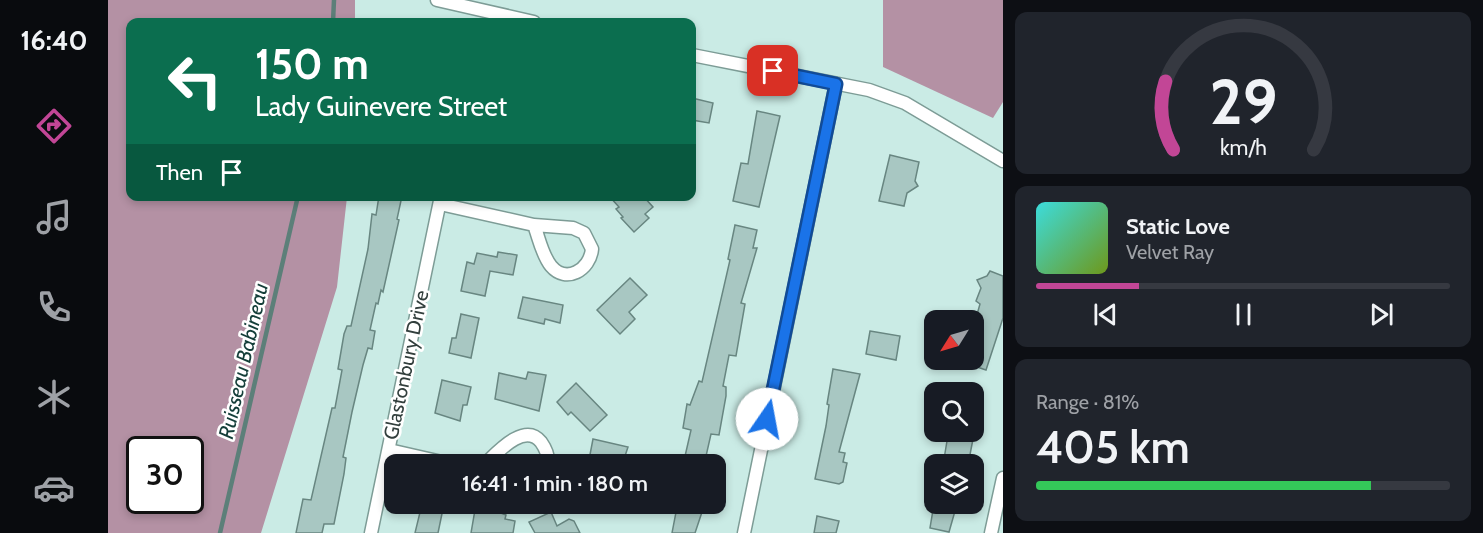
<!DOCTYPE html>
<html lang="en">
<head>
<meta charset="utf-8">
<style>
	body { margin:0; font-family:Cabin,sans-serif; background:#20242c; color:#f1f3f6; height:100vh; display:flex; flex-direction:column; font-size:22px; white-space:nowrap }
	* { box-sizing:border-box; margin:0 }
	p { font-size:20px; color:#9ea1a6 }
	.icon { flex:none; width:33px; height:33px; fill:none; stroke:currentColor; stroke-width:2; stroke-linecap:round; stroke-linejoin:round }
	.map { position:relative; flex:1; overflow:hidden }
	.details { display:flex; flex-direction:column; gap:12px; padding:12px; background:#0d0f14; width:480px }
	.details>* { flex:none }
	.guide { position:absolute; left:18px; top:18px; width:570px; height:183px; border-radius:12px; box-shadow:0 3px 9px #0003; background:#0b6e4f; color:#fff; overflow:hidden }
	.needle { width:39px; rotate:233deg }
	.fabs { position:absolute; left:816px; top:310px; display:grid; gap:12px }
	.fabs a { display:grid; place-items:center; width:60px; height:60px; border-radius:12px; background:#171b24; box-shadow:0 3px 9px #0003; font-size:30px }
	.speed { position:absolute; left:18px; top:436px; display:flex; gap:12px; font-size:30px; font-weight:700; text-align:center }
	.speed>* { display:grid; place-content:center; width:78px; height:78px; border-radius:50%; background:#171b24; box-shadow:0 3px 9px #0003; line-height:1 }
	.speed .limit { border:3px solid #111; border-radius:9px; background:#fff; color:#111 }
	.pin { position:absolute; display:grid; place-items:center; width:51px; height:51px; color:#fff; margin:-26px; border-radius:12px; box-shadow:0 3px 9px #0006 }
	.me { position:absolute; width:66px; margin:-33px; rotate:12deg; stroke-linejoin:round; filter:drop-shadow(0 0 4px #0008) }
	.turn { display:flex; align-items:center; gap:21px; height:126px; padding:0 30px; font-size:27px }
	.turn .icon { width:78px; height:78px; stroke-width:2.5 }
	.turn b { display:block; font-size:42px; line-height:51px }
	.then { display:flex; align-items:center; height:57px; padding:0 30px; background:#0003; gap:12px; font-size:22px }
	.big { font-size:45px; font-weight:600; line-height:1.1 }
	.details .card { flex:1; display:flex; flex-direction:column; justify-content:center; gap:9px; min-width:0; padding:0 21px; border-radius:12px; background:#20242c }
	.details .dial { align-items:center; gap:0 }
	.dial svg { height:156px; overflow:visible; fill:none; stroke:#363941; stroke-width:7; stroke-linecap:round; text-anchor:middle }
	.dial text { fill:#f1f3f6; stroke:none }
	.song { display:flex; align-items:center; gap:18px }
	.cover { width:72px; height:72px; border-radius:9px; background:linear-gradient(135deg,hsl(180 70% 55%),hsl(80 70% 35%)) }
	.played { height:6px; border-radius:3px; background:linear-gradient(90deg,#c24696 25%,#363941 25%) }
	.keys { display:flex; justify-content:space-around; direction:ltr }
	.charge { height:9px; border-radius:4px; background:linear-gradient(90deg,#34c759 81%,#363941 0) }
	.trip { position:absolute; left:276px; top:454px; width:342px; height:60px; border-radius:12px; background:#171b24; box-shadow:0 3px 9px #0003; font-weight:600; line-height:60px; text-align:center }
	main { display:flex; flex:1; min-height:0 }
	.tab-bar { display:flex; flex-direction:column; width:108px; justify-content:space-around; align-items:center; background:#090b0e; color:#9ea1a6 }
	.tab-bar .icon { width:42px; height:42px }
	.tab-bar .current { color:#c24696 }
	.tab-bar b { font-size:27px; color:#f1f3f6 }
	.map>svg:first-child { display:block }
	.forest { fill:#b491a4; fill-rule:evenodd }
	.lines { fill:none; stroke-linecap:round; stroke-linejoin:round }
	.stream { stroke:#5c7f79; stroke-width:4.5 }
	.building { fill:#a8c7c2; stroke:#688681; stroke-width:1.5 }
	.street-casing { stroke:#7d9c96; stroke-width:15 }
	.street { stroke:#fff; stroke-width:12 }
	.route-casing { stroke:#114b97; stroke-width:15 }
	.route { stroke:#1a73e8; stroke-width:10 }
	.labels { text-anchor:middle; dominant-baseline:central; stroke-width:5; stroke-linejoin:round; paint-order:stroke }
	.street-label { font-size:20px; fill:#323f3d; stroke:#fff }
	.water-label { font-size:21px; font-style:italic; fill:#143e39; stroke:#fff }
</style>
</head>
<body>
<main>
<nav class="tab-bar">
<b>16:40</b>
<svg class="icon current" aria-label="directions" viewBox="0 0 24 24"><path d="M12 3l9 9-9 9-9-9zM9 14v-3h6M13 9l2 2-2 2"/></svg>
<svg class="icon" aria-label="music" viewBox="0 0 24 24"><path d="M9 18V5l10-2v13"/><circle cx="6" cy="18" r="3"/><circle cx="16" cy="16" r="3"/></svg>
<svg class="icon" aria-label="phone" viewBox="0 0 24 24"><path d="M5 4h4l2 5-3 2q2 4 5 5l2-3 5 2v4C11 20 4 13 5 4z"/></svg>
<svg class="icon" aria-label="climate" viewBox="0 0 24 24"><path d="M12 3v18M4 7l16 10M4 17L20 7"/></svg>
<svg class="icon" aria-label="car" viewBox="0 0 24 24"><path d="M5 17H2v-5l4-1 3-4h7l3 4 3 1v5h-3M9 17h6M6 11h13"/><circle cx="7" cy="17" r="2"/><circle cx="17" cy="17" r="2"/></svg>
</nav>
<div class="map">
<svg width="895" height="533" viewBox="0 0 895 533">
	<rect width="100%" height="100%" fill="#caebe5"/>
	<g class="forest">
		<path d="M0,0H247V22H22V196L239,197L229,287L153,533H0ZM32,450H82V501H32Z"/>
		<path d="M775,0H895V102L885,118L775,67Z"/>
	</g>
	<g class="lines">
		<g class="stream">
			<path d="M225,22L226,0"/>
			<path d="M112,533L190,196"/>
		</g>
	</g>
	<g class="building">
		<path d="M584,98L605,103L601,123L584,120Z"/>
		<path d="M649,111L672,116L651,207L625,201L633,163L640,164Z"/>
		<path d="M782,155L811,162L807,181L810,186L799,193L796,206L771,201Z"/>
		<path d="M271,196H294L289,219L291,220L275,292L273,290L270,304L268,303L262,330L267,331L264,349L260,348L255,365L244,412L235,457L238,458L236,474L226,524H216L214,533H188L195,499L203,500L224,408H227L234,370L230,369L236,334L239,326H243L260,249L264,214L268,215Z"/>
		<path d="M501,196H535L545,207L537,214L541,218L526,232L513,218L515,217L508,209L511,207Z"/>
		<path d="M627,225L649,230L645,248H649L633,303L637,304L628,356L621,355L615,386L618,387V396L611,435L603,434L596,465H575L583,430L575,428L579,404L582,405L591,381L594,382L622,260L620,259Z"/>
		<path d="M390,252L409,255L405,275L382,271L377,296L353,291L359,262L366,264L369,253L389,257Z"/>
		<path d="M882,271L895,276V318L878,370L866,366V325L872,304L868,301L873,288L869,280L879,276Z"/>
		<path d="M522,278L539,295L521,312L527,319L512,334L489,310Z"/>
		<path d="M415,297L455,305L452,323L437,319L436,324L410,318Z"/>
		<path d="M353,314L371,318L363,358L341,353L344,338H348Z"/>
		<path d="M762,331L792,336L788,360L758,354Z"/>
		<path d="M725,369L752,374L731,452L737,453L735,462L739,463L735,482L731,484L707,479L718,426L721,405L719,404Z"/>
		<path d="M420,372L438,375L431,411L387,399L391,373L418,379Z"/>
		<path d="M334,380L363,387L359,405H355L352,421L327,413Z"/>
		<path d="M468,383L499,415L482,431L463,412L460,415L449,402Z"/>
		<path d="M840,435L865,439L860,465H835Z"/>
		<path d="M485,439L520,447L514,465H480Z"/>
		<path d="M314,504H336L330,533H307Z"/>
		<path d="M368,504L386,506L385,510L398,515L397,519L407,521L405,533H363Z"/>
		<path d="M826,504H849L841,532L822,528Z"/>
		<path d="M569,507L594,512L587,533H564Z"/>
		<path d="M443,512L449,526L461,519L466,521L472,533H427L421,522Z"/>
		<path d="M709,516L731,521L728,533H706Z"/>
	</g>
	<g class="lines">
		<defs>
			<g id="street">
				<path d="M329,0L426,22"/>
				<path d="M584,55L761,90L797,103L895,161"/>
				<path d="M332,204L426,225C431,238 434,255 443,266C458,284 482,270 484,249L476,233L465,228L426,225"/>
				<path d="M281,450L347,465"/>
				<path d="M376,465C388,454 416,421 433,442C438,449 441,456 440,465"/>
				<path d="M263,533L333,196"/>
				<path d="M636,533L728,84"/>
				<path d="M883,533L895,478"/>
			</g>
		</defs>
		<use href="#street" class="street-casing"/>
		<use href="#street" class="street"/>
	</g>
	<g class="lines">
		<defs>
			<path id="route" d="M659,419L728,84L665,71"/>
		</defs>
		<use href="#route" class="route-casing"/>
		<use href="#route" class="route"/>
	</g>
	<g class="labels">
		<g class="street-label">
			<text transform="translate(298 365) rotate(-78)">Glastonbury Drive</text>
		</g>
		<g class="water-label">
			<text transform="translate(135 361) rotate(-77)">Ruisseau Babineau</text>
		</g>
	</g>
</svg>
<div class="fabs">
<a><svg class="needle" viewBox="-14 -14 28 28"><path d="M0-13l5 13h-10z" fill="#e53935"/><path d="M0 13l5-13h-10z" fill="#9ea1a6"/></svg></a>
<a><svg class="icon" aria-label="search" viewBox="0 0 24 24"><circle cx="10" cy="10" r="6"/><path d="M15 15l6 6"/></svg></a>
<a><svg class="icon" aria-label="layers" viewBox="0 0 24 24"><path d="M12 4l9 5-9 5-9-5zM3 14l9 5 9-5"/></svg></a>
</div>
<div class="speed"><div class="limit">30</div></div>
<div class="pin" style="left:665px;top:71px;background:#d93025"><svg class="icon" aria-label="arrive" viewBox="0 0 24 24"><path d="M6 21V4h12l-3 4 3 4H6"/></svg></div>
<svg class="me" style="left:659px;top:419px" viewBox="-20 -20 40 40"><circle r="19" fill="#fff"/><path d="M0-13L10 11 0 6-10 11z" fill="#1a73e8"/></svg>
<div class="trip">16:41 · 1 min · 180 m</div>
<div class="guide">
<div class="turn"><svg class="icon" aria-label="left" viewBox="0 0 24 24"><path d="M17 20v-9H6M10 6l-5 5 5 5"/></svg><div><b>150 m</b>Lady Guinevere Street</div></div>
<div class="then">Then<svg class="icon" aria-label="arrive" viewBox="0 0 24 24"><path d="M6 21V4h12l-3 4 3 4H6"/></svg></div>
</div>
</div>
<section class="details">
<div class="card dial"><svg viewBox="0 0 100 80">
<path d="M14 69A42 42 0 1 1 86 69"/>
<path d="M14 69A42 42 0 0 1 10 34" stroke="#c24696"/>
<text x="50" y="56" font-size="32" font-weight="700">29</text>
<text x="50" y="72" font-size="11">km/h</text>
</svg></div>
<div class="card">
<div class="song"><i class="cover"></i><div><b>Static Love</b><p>Velvet Ray</p></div></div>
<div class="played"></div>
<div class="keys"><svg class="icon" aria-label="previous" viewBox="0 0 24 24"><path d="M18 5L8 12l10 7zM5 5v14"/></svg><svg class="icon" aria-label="pause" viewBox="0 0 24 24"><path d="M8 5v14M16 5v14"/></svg><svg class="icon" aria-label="next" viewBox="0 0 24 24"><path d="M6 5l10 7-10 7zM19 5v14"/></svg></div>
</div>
<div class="card"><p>Range · 81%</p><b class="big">405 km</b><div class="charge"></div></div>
</section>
</main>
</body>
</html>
